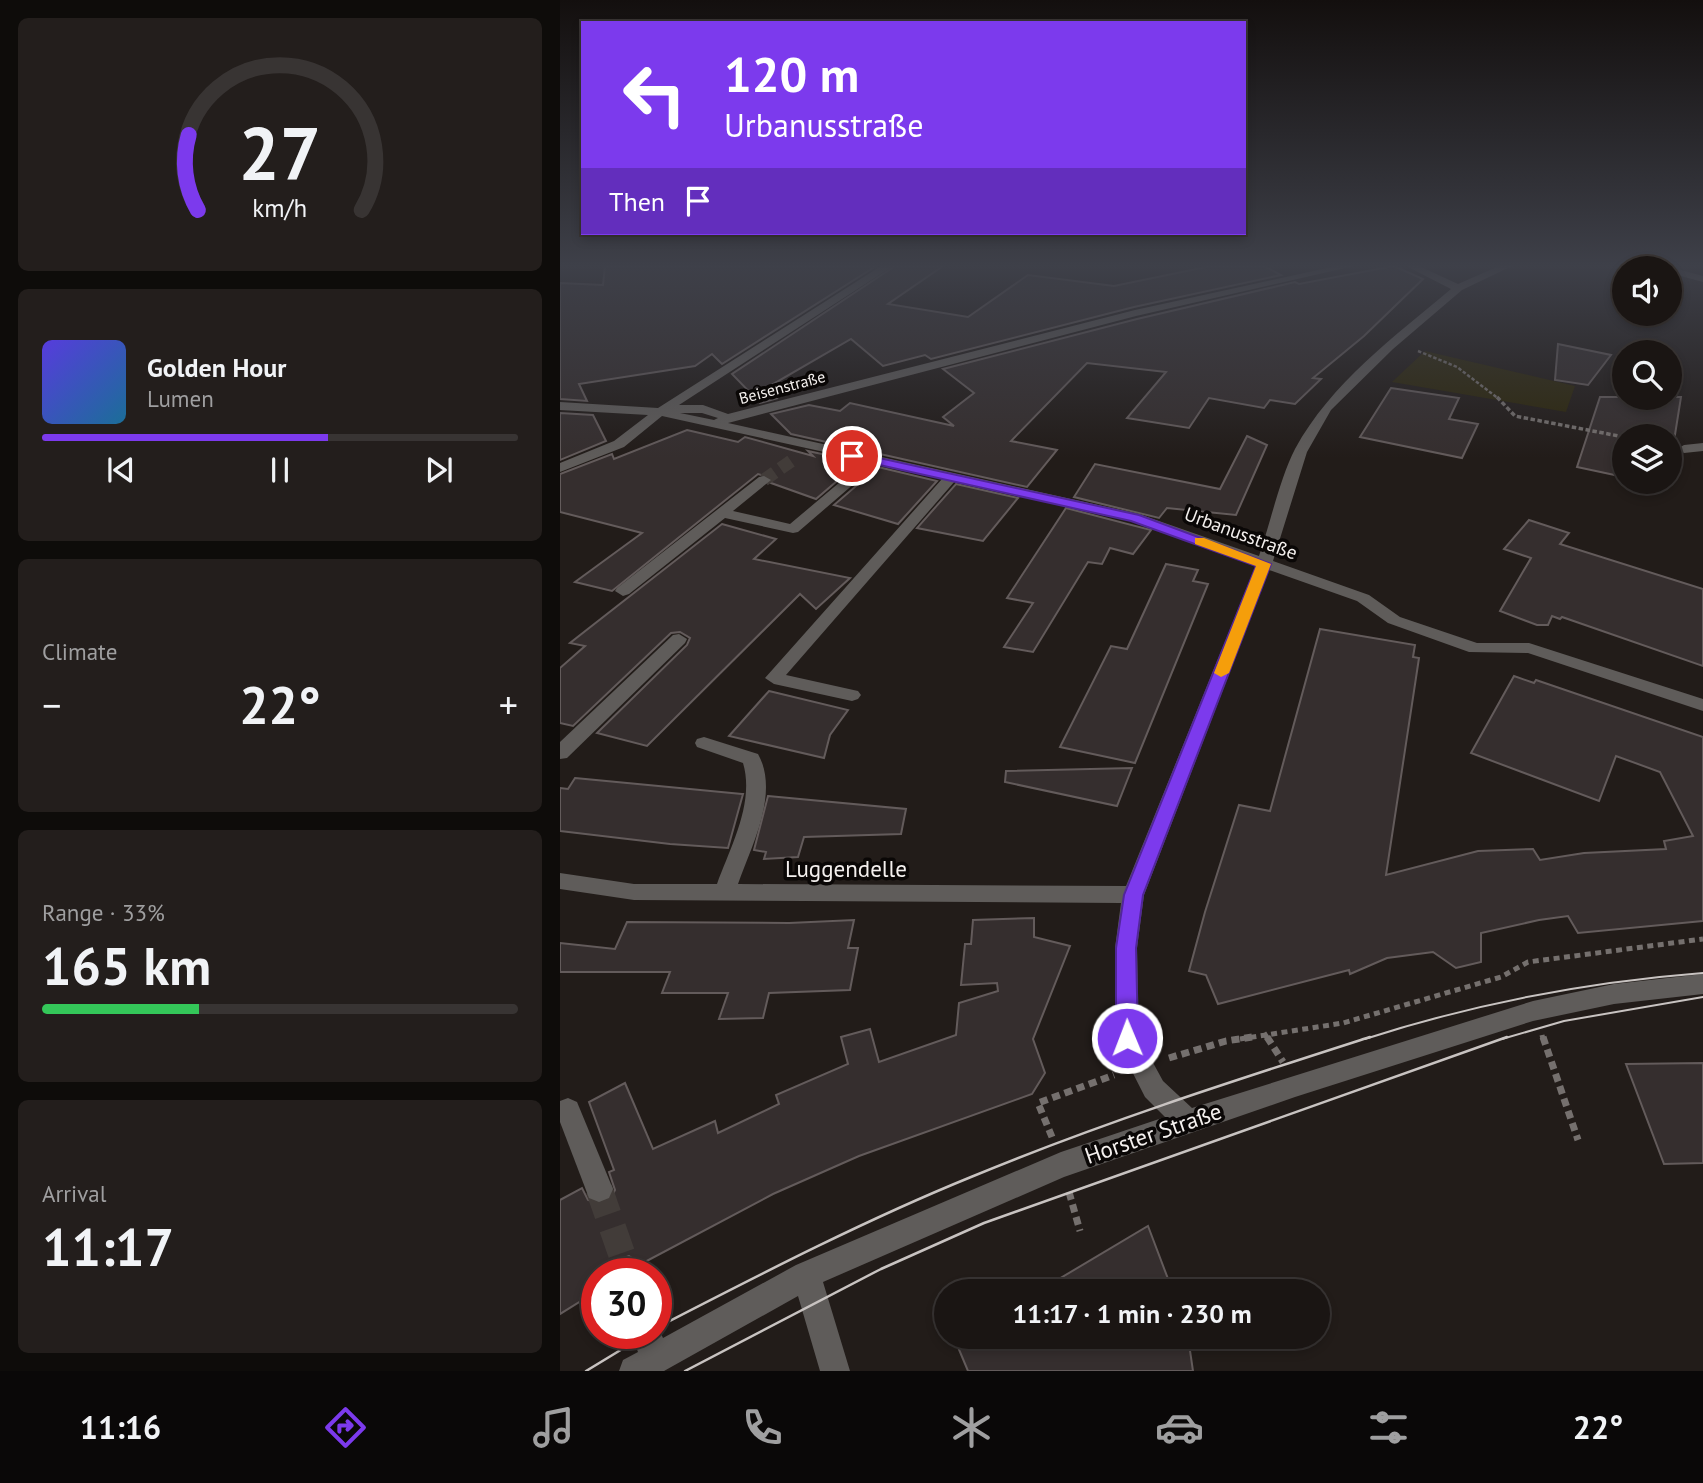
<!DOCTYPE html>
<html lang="en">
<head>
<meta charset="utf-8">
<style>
	body { margin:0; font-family:"PT Sans",sans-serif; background:#231e1c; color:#f1f3f6; height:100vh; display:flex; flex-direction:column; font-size:26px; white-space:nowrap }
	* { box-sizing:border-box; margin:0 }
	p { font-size:23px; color:#9f9fa0 }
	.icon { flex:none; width:38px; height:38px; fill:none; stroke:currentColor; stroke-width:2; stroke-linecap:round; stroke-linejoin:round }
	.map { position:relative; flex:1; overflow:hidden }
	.details { display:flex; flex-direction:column; gap:18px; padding:18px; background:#0e0c0a; width:560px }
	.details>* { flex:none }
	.hud { position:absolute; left:21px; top:21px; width:665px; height:214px; border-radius:0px; box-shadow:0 4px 10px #0003,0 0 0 2px #383433; background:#7c3aed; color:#fff; overflow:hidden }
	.tools { position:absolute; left:1052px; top:256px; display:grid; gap:14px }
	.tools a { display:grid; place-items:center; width:70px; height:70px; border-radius:50%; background:#1a1513; box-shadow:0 4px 10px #0003,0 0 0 2px #383433; font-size:35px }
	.speed { position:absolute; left:21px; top:1258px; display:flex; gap:14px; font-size:35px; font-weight:700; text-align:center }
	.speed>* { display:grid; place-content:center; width:91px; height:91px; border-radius:50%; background:#1a1513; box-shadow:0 4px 10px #0003,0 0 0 2px #383433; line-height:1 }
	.speed .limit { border:10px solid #d22; background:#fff; color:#111 }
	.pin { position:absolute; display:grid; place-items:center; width:60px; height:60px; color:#fff; margin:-30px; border:4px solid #fff; border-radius:50%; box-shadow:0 2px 7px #0007 }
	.me { position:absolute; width:77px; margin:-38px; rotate:359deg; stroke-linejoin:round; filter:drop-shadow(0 0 5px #0008) }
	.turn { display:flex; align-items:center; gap:24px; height:147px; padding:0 28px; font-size:32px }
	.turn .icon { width:91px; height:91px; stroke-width:2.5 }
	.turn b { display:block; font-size:49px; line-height:60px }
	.then { display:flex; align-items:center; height:66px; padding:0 28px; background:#0003; gap:14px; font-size:26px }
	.big { font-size:52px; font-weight:800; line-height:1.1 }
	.details .card { flex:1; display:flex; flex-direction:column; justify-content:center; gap:10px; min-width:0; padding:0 24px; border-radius:10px; background:#231e1c }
	.details .dial { align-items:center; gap:0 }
	.dial svg { height:182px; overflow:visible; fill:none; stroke:#383433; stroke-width:7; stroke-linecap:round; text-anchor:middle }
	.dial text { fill:#f1f3f6; stroke:none }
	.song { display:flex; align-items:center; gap:21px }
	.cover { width:84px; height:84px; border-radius:10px; background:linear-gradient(135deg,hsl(250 70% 55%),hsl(200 70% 35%)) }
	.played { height:7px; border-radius:4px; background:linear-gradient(90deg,#7c3aed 60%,#383433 60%) }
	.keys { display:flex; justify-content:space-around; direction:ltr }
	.heat { display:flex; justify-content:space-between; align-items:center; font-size:38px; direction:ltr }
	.charge { height:10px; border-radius:5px; background:linear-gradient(90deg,#34c759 33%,#383433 0) }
	.trip { position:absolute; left:374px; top:1279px; width:396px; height:70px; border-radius:35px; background:#1a1513; box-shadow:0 4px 10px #0003,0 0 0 2px #383433; font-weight:800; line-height:70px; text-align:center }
	.tabs { display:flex; height:112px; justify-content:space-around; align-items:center; background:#0a0808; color:#9f9fa0 }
	.tabs .icon { width:49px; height:49px }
	.tabs .current { color:#7c3aed }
	.tabs b { font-size:32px; color:#f1f3f6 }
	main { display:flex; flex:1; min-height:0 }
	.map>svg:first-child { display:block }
	.green { fill:#2d270c }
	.building { fill:#352e2e; stroke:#635b5b; stroke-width:2 }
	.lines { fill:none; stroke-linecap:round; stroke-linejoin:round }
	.minor-tunnel-far1 { stroke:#423c39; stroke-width:13; stroke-dasharray:13 7; stroke-linecap:butt }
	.minor-tunnel { stroke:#423c39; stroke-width:27; stroke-dasharray:27 14; stroke-linecap:butt }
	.path-far3 { stroke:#75706e; stroke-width:2.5; stroke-dasharray:3.5 2; stroke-linecap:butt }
	.path-far2 { stroke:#75706e; stroke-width:3.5; stroke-dasharray:4.5 2.5; stroke-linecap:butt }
	.path-far1 { stroke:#75706e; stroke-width:5; stroke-dasharray:6 4.5; stroke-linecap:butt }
	.path { stroke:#75706e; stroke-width:7; stroke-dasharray:8 5; stroke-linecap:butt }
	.minor { fill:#5f5c5a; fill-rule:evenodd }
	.tram-far1 { stroke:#c8c3c1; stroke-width:2 }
	.tram { stroke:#c8c3c1; stroke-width:2.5 }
	.route { fill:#7c3aed; stroke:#51269a; stroke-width:2 }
	.slow { fill:#f59e0b }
	.labels { text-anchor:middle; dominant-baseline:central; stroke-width:7; stroke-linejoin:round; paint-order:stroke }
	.far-street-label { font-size:16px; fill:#f4f0ee; stroke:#0a0706 }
	.street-label { font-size:19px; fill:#f4f0ee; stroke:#0a0706 }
	.near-street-label { font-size:23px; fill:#f4f0ee; stroke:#0a0706 }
</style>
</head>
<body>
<main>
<section class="details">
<div class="card dial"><svg viewBox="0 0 100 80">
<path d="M14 69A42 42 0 1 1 86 69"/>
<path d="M14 69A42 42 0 0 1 10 36" stroke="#7c3aed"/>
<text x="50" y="56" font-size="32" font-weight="700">27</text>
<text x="50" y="72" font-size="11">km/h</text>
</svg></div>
<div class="card">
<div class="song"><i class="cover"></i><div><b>Golden Hour</b><p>Lumen</p></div></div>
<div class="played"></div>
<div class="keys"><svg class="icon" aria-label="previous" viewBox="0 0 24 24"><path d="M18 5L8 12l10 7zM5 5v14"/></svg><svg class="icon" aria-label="pause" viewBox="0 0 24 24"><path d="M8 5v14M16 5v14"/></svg><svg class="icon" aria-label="next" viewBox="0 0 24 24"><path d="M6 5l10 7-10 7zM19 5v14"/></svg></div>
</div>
<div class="card"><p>Climate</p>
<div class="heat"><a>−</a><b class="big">22°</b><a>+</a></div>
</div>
<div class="card"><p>Range · 33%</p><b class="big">165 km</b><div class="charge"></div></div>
<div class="card"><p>Arrival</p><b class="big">11:17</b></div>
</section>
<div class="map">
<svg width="1143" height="1371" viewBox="0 0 1143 1371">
	<rect width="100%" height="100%" fill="#221c19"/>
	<path class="green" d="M865,351L1015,386L1006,412L832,382Z"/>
	<g class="building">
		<path d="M45,266H316L162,364L152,354L135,366L19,384L27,401L0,399V283L43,285Z"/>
		<path d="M335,266H383L328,304L408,317L468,275L554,286L651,266H704L721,275L574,307L371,359L365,355L323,366L291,339L196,394L218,398L200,403L172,374Z"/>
		<path d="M834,266L863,279L804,336L753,378L761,379L735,404L710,400L704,408L649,398L629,428L567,418L606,372L527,363L451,441L497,450L467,487L231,434L211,414L249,405L280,411L290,403L394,426L383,417L414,393L383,369L577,319L735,282L739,284Z"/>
		<path d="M998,344L1051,355L1028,385L995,380Z"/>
		<path d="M831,388L899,398L889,419L918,424L902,458L800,437Z"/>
		<path d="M1040,397H1121L1110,466V436H1064V477L1017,467Z"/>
		<path d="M0,413L33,415L46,441L0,460Z"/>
		<path d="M127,430L178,442L185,437L253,456L248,451L299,462L256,499L211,483L212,478L198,474L52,591L15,582L82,533L0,512V474L52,454L54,459Z"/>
		<path d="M687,436L707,445L676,515L607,508L599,518L514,497L535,464L660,489Z"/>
		<path d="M318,467L377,481L338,524L274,505Z"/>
		<path d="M396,484L458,498L423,541L357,528Z"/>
		<path d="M506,508L591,530L573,554L550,548L542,564L528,562L473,652L444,647L473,603L447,598Z"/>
		<path d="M969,520L1009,533L1000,544L1143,589V666L1002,617L1000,619L992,616L988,625H977L940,611L971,558L944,549Z"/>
		<path d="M162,524L216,539L194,559L290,578L256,609L240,594L87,746L37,733L127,645L130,638L120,632L111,633L13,726L0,723V668L25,646L10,643Z"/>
		<path d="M606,564L638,570L633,581L648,584L575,763L500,747L551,646L567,649Z"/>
		<path d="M760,629L855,645L853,657L859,658L826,875L918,851L973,849L980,860L1024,853L1106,849L1104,841L1133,836L1100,772L1056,756L1039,801L911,753L954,676L974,683L976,680L1143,737V921L1018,933L1008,916L979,920L921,933V962L896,968L873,952L827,958L790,974L789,970L658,1004L646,975L629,971L645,912L679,805L710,811Z"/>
		<path d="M209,691L288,710L270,735L264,758L169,736Z"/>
		<path d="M572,768L557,806L445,782L446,771Z"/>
		<path d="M15,778L182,794H183L168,848L110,844L0,831V788L8,789Z"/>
		<path d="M208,796L346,809L341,834L244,837L238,857L204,859L206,852L194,850Z"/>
		<path d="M474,918V937L510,946L473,1039L485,1073L472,1094L299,1156L213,1194L81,1264L69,1256L57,1260L52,1274H37V1291L0,1314V1200L22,1188L28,1200L40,1204L50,1200L55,1190L49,1172L54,1170L29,1102L65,1083L93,1149L155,1121L158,1133L219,1104L216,1095L288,1064L281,1037L310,1029L319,1062L396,1035L399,1003L438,991L437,983L401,985L405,944H411L413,920Z"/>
		<path d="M294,920L288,948H298L290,990L209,993L203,1018L159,1019L168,993H102L110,972H0V943L55,949L67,922L229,923Z"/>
		<path d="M1143,1063V1163L1104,1164L1066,1064Z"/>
		<path d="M588,1226L613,1292H477Z"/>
		<path d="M399,1337H628L633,1371H408L395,1340Z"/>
	</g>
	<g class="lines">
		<path class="minor-tunnel-far1" d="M204,480L234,459"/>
		<path class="minor-tunnel" d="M39,1189L68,1272"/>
		<path class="path-far3" d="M858,351L897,367L939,399"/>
		<path class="path-far2" d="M937,397L955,416L1064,437"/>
		<g class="path-far1">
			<path d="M704,1033L708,1039"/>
			<path d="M982,1035L983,1039"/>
			<path d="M680,1039L783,1023L941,977L968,962L1143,939"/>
		</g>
		<g class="path">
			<path d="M707,1037L723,1062"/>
			<path d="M983,1037L1018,1140"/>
			<path d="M609,1058L666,1041L692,1037"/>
			<path d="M492,1137L478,1103L554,1075"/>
			<path d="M509,1192L520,1231"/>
		</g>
		<g class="minor">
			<path d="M321,266H333L119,405H143L168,414L575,310L776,266H794L576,316L168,423L579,514L699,556C710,524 720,478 735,449C771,383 834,337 891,289L846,266H859L898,284L939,266H952L902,290L833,349L771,410L747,452L713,561L809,595L840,617L917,643H969L1143,699V711L968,653L909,652L828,623L797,601L709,570L584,895L577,948L579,1037L603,1081L632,1108L973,1001L1054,984L1143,974V994L1054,1004L973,1021L735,1097L504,1177L263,1282L290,1371H260L238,1296L104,1371H59L63,1360L78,1352L71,1334H96V1323L103,1338L236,1265L501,1152L605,1117L585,1097L555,1038V948L561,903L74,900L0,889V873L74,884H157C170,848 195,803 183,763L137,747L135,743L137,739L144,737L198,754C220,793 191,847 178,884L566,886L696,565L570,520L395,481L226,675L298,691L301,695L298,699L292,701L214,684L205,678L382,479L317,464L238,532L233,533L165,518L69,594L63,596L55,591L57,588L199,477L204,476L211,480L173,511L230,524L305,461L102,416L64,447L0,472V463L54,441L88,415L0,410V402L98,408ZM120,413H142L158,418L154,420Z"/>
			<path d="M1086,266H1101L1103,268H1087Z"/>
			<path d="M1110,267L1143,276V282L1110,273L1107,268Z"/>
			<path d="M1143,443V451L1124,453L1117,449L1124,445Z"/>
			<path d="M119,634L127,639L125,643L7,758L0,759V742L113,635Z"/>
			<path d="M8,1098L17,1102L53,1189L49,1198L39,1202L29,1198L0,1122V1101Z"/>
			<path d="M68,1258L78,1262L82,1274H54L58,1262Z"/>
		</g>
		<g class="tram-far1">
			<path d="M805,1039C916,1003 1027,982 1143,973"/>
			<path d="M942,1039L1004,1021L1143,997"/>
		</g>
		<g class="tram">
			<path d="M96,1328C199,1275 303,1221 411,1177C541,1123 676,1080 810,1037"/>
			<path d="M26,1371L87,1334"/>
			<path d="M125,1371L321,1269L424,1223L947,1037"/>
		</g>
	</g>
	<linearGradient id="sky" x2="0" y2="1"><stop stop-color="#130f0e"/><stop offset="0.58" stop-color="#3e4049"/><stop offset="1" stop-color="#3e4049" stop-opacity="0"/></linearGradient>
	<rect width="1143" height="458" fill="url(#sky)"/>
	<path class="route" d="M292,452L579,515L711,564L583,895L576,948L578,1038L575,1045L567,1048L560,1045L556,1038V948L564,895L696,566L571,521L288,458L286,456Z"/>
	<path class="slow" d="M635,538H644L711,564L669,673L661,677L654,673L696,566L635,544Z"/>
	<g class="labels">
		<g class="far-street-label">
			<text transform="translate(222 387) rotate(-15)">Beisenstraße</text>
		</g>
		<g class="street-label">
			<text transform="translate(681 533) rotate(20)">Urbanusstraße</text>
		</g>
		<g class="near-street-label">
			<text x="286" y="868">Luggendelle</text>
			<text transform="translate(593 1133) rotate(-19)">Horster Straße</text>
		</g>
	</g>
</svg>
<div class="tools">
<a><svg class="icon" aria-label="sound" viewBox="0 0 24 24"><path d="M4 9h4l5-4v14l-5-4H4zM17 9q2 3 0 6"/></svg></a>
<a><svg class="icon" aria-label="search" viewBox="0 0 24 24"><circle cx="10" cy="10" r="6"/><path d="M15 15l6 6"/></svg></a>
<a><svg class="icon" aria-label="layers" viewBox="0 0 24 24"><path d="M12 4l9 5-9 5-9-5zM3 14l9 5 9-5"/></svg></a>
</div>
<div class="speed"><div class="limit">30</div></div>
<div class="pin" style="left:292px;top:456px;background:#d93025"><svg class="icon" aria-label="arrive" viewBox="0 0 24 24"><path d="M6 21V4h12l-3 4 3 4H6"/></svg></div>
<svg class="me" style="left:567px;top:1038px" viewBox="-20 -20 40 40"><circle r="17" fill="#7c3aed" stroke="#fff" stroke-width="3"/><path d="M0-11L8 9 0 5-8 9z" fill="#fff"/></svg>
<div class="trip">11:17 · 1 min · 230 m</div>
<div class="hud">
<div class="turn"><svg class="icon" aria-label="left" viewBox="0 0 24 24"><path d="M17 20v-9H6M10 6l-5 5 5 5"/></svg><div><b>120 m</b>Urbanusstraße</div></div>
<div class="then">Then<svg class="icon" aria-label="arrive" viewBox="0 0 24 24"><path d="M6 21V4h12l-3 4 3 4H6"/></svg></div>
</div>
</div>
</main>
<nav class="tabs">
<b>11:16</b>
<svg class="icon current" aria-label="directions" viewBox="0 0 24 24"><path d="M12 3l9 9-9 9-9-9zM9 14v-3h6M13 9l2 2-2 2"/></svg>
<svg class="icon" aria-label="music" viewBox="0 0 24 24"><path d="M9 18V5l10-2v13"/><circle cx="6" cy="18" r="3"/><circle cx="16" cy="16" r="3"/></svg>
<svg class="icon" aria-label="phone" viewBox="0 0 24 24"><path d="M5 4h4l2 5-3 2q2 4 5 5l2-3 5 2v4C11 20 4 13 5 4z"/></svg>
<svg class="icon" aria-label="climate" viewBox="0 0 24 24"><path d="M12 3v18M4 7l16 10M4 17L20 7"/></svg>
<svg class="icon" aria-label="car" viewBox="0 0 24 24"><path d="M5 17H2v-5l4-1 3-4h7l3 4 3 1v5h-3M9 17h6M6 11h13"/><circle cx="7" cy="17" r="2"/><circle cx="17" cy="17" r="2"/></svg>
<svg class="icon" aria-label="filters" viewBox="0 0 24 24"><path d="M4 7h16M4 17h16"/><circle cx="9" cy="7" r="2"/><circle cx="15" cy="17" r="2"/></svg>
<b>22°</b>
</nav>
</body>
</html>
